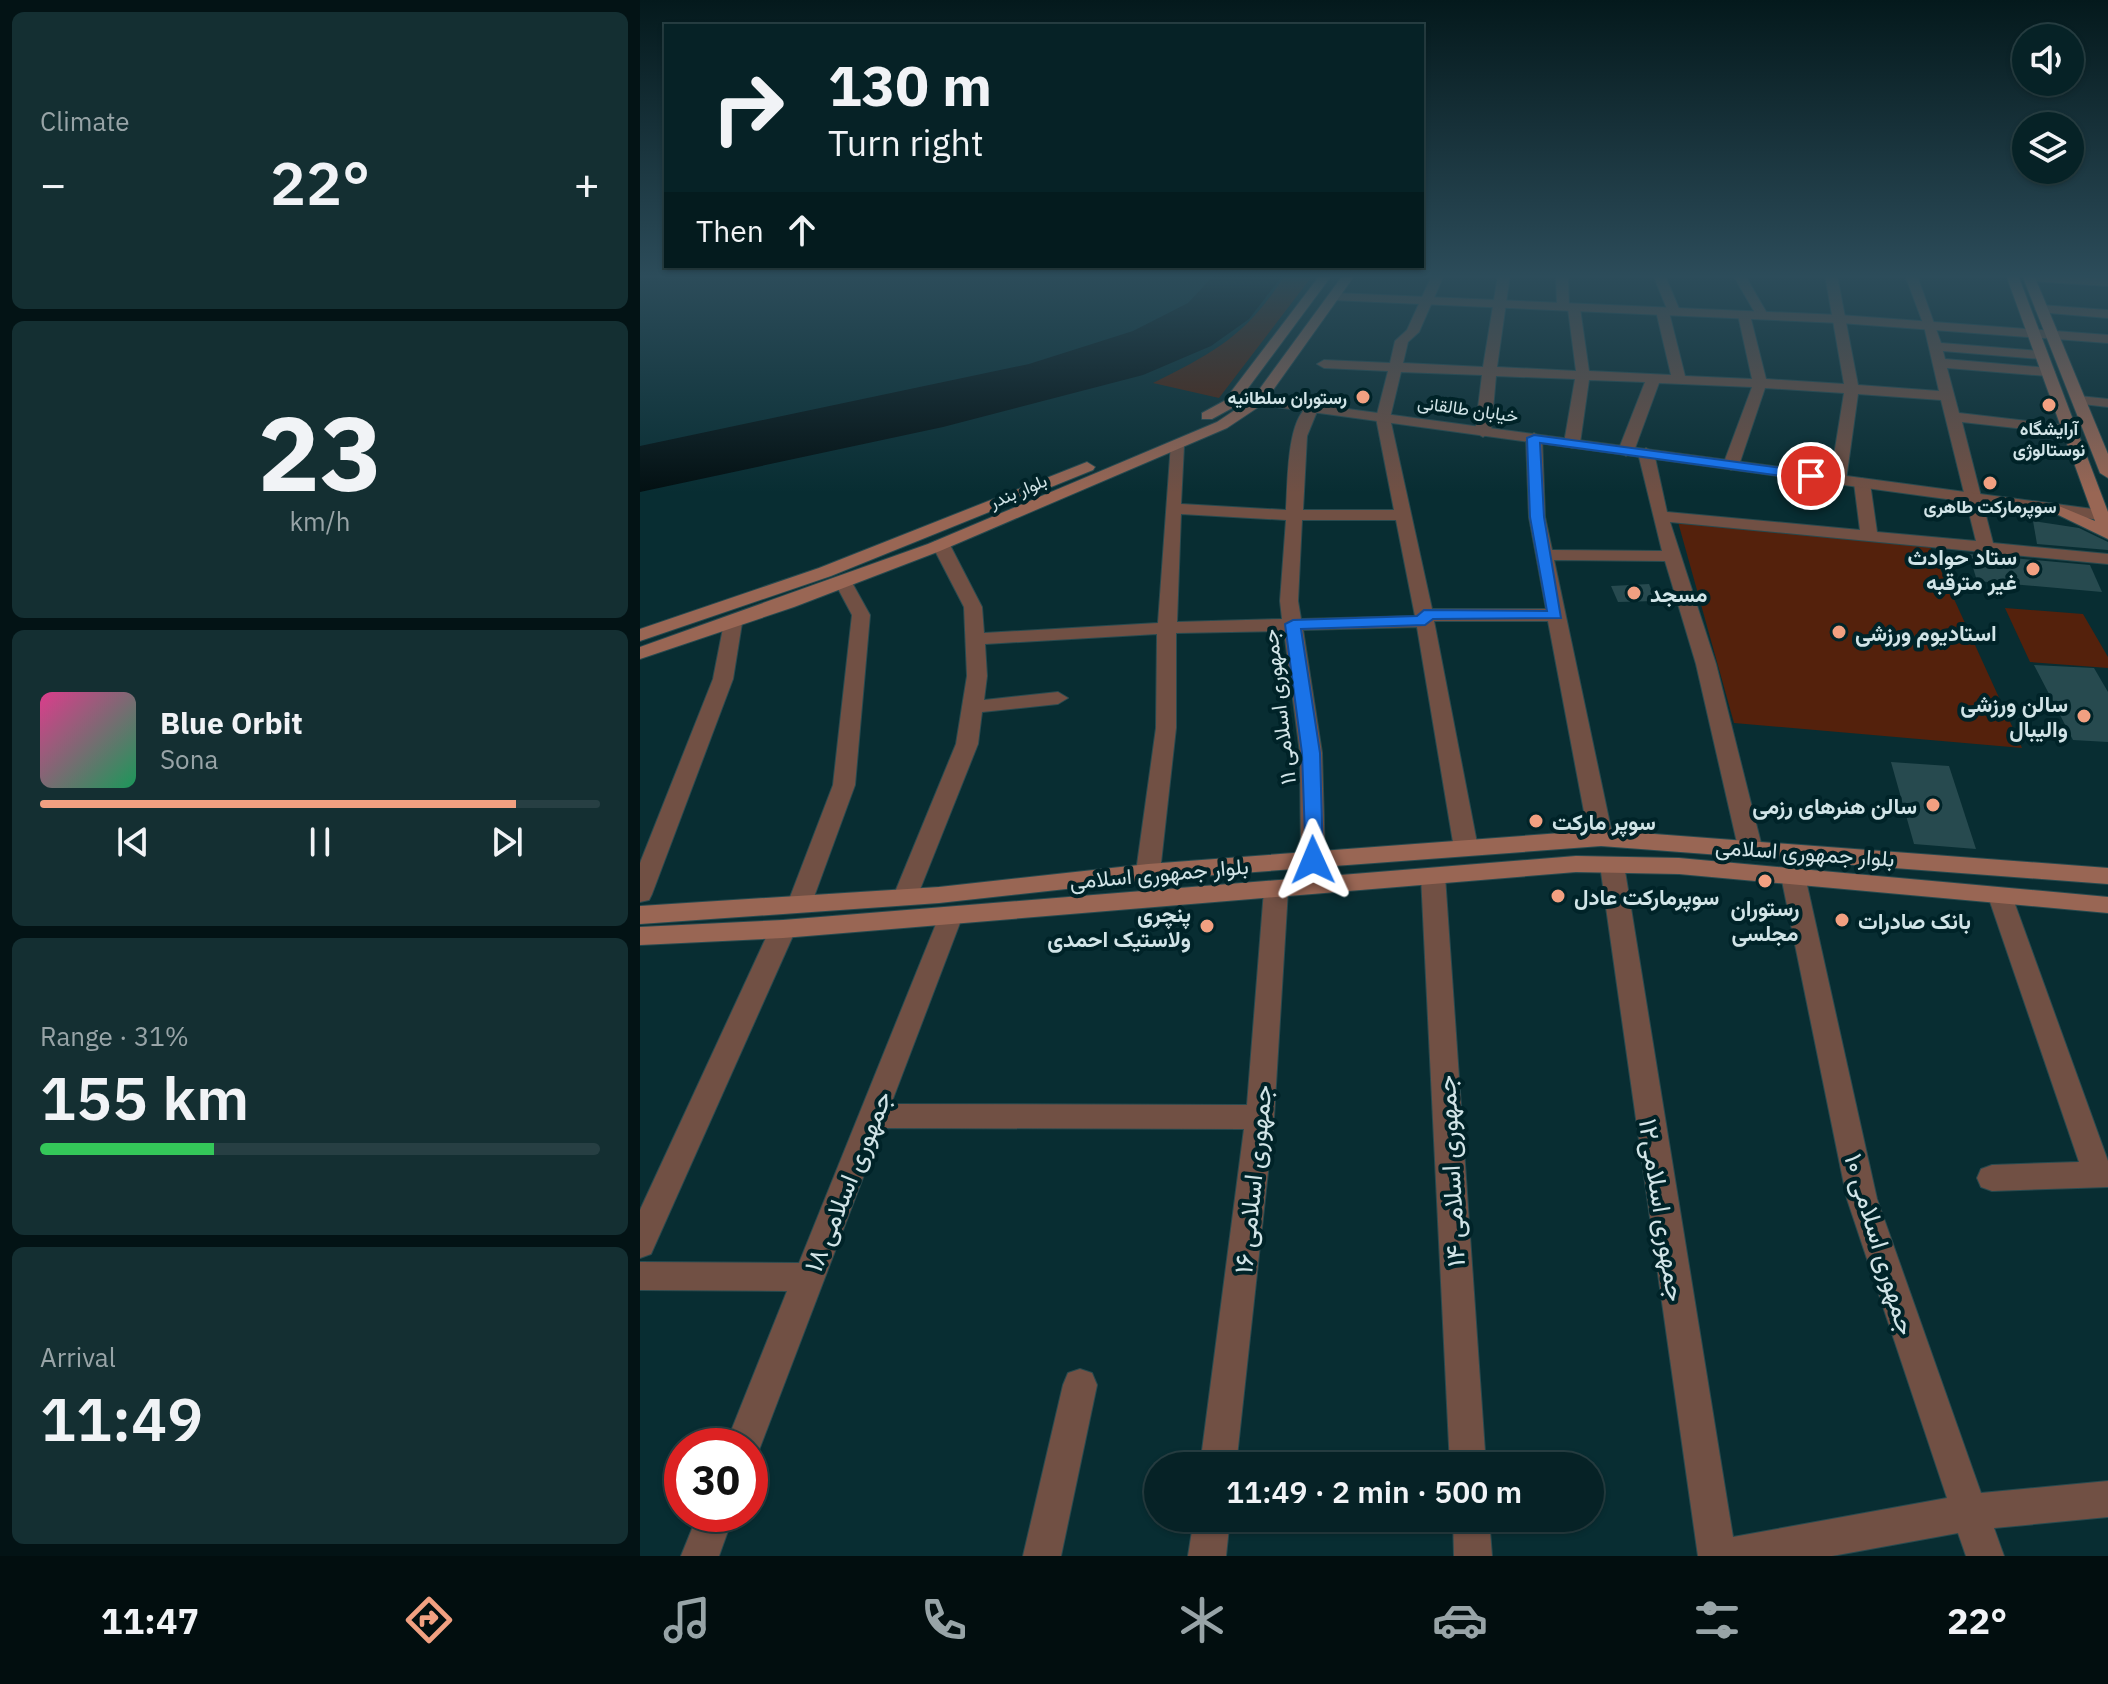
<!DOCTYPE html>
<html lang="en">
<head>
<meta charset="utf-8">
<style>
	body { margin:0; font-family:"IBM Plex Sans",Vazirmatn,sans-serif; background:#142f32; color:#f1f3f6; height:100vh; display:flex; flex-direction:column; font-size:30px; white-space:nowrap }
	* { box-sizing:border-box; margin:0 }
	p { font-size:26px; color:#98a4a7 }
	.icon { flex:none; width:44px; height:44px; fill:none; stroke:currentColor; stroke-width:2; stroke-linecap:round; stroke-linejoin:round }
	.map { position:relative; flex:1; overflow:hidden }
	.side { display:flex; flex-direction:column; gap:12px; padding:12px; background:#031315; width:640px }
	.side>* { flex:none }
	.banner { position:absolute; left:24px; top:24px; width:760px; height:244px; border-radius:0px; box-shadow:0 2px 6px #0004,0 0 0 2px #273f43; background:#062226; color:#f1f3f6; overflow:hidden }
	.buttons { position:absolute; left:1372px; top:24px; display:grid; gap:16px }
	.buttons a { display:grid; place-items:center; width:72px; height:72px; border-radius:50%; background:#062226; box-shadow:0 2px 6px #0004,0 0 0 2px #273f43; font-size:40px }
	.speed { position:absolute; left:24px; top:1428px; display:flex; gap:16px; font-size:40px; font-weight:700; text-align:center }
	.speed>* { display:grid; place-content:center; width:104px; height:104px; border-radius:50%; background:#062226; box-shadow:0 2px 6px #0004,0 0 0 2px #273f43; line-height:1 }
	.speed .limit { border:12px solid #d22; background:#fff; color:#111 }
	.pin { position:absolute; display:grid; place-items:center; width:68px; height:68px; color:#fff; margin:-34px; border:4px solid #fff; border-radius:50%; box-shadow:0 2px 8px #0007 }
	.me { position:absolute; width:88px; margin:-44px; rotate:359deg; stroke-linejoin:round; filter:drop-shadow(0 0 6px #0008) }
	.turn { display:flex; align-items:center; gap:28px; height:168px; padding:0 32px; font-size:36px }
	.turn .icon { width:104px; height:104px; stroke-width:2.5 }
	.turn b { display:block; font-size:56px; line-height:68px }
	.then { display:flex; align-items:center; height:76px; padding:0 32px; background:#0003; gap:16px; font-size:30px }
	.big { font-size:60px; font-weight:600; line-height:1.1 }
	.side .widget { flex:1; display:flex; flex-direction:column; justify-content:center; gap:12px; min-width:0; padding:0 28px; border-radius:12px; background:#142f32 }
	.side .dial { align-items:center; gap:0 }
	.dial b { font-size:104px; line-height:1 }
	.song { display:flex; align-items:center; gap:24px }
	.cover { width:96px; height:96px; border-radius:12px; background:linear-gradient(135deg,hsl(330 70% 55%),hsl(150 70% 35%)) }
	.played { height:8px; border-radius:4px; background:linear-gradient(90deg,#f2a081 85%,#273f43 85%) }
	.keys { display:flex; justify-content:space-around; direction:ltr }
	.heat { display:flex; justify-content:space-between; align-items:center; font-size:44px; direction:ltr }
	.charge { height:12px; border-radius:6px; background:linear-gradient(90deg,#34c759 31%,#273f43 0) }
	.trip { position:absolute; left:504px; top:1452px; width:460px; height:80px; border-radius:40px; background:#062226; box-shadow:0 2px 6px #0004,0 0 0 2px #273f43; font-weight:600; line-height:80px; text-align:center }
	.menu { display:flex; height:128px; justify-content:space-around; align-items:center; background:#020e0f; color:#98a4a7 }
	.menu .icon { width:56px; height:56px }
	.menu .on { color:#f2a081 }
	.menu b { font-size:36px; color:#f1f3f6 }
	main { display:flex; flex:1; min-height:0 }
	.map>svg:first-child { display:block }
	.green { fill:#54210c }
	.water { fill:#031012 }
	.building { fill:#274a4f }
	.lines { fill:none; stroke-linecap:round; stroke-linejoin:round }
	.minor-casing { stroke:#284a4f; stroke-width:2 }
	.tertiary-casing { stroke:#284a4f; stroke-width:2 }
	.secondary-casing { stroke:#284a4f; stroke-width:2 }
	.minor { fill:#715044; fill-rule:evenodd }
	.tertiary { fill:#715044; fill-rule:evenodd }
	.secondary { fill:#996654; fill-rule:evenodd }
	.route { fill:#1a73e8; stroke:#114b97; stroke-width:2 }
	.poi-dot { fill:#f2a081; stroke:#002328; stroke-width:3 }
	.labels { text-anchor:middle; dominant-baseline:central; stroke-width:8; stroke-linejoin:round; paint-order:stroke }
	.far-poi-label { font-size:18px; font-weight:bold; fill:#d1e4e7; stroke:#002328 }
	.far-street-label { font-size:18px; fill:#d1e4e7; stroke:#002328 }
	.poi-label { font-size:22px; font-weight:bold; fill:#d1e4e7; stroke:#002328; text-anchor:start }
	.street-label { font-size:22px; fill:#d1e4e7; stroke:#002328 }
	.near-street-label { font-size:26px; fill:#d1e4e7; stroke:#002328 }
</style>
</head>
<body>
<main>
<section class="side">
<div class="widget"><p>Climate</p>
<div class="heat"><a>−</a><b class="big">22°</b><a>+</a></div>
</div>
<div class="widget dial"><b>23</b><p>km/h</p></div>
<div class="widget">
<div class="song"><i class="cover"></i><div><b>Blue Orbit</b><p>Sona</p></div></div>
<div class="played"></div>
<div class="keys"><svg class="icon" aria-label="previous" viewBox="0 0 24 24"><path d="M18 5L8 12l10 7zM5 5v14"/></svg><svg class="icon" aria-label="pause" viewBox="0 0 24 24"><path d="M8 5v14M16 5v14"/></svg><svg class="icon" aria-label="next" viewBox="0 0 24 24"><path d="M6 5l10 7-10 7zM19 5v14"/></svg></div>
</div>
<div class="widget"><p>Range · 31%</p><b class="big">155 km</b><div class="charge"></div></div>
<div class="widget"><p>Arrival</p><b class="big">11:49</b></div>
</section>
<div class="map">
<svg width="1468" height="1556" viewBox="0 0 1468 1556">
	<rect width="100%" height="100%" fill="#082d32"/>
	<g class="green">
		<path d="M645,275H673L579,398L513,383C575,352 607,335 645,275Z"/>
		<path d="M1038,522L1288,542L1382,748L1094,723Z"/>
		<path d="M1365,608L1443,614L1468,657V668L1390,662Z"/>
	</g>
	<path class="water" d="M574,275H643L609,319L571,346L503,375L303,427L0,492V446L389,364L493,331L548,303Z"/>
	<g class="building">
		<path d="M1393,521L1439,528L1468,542V550L1397,544Z"/>
		<path d="M1329,554L1450,565L1462,592L1337,581Z"/>
		<path d="M1009,584L1016,601L978,602L971,586Z"/>
		<path d="M1394,665L1454,668L1468,692V742L1433,740Z"/>
		<path d="M1251,762L1309,766L1336,849L1274,844Z"/>
	</g>
	<g class="lines">
		<defs>
			<g id="minor">
				<path d="M792,275H804L779,332L768,342L763,363L843,367L858,275H870L857,367L936,371L928,309L917,307L916,275H928L929,306L940,308L949,371L1031,375L1016,311L1027,309L1013,275H1025L1040,311L1034,315L1029,312L1045,376L1112,379L1098,315L1104,311L1110,315L1126,379L1204,384L1185,275H1197L1218,385L1299,391L1284,326L1265,275H1277L1301,343L1401,351L1408,355L1401,359L1303,351L1305,359L1408,368L1415,372L1408,376L1307,368L1319,413L1430,426L1437,430L1430,434L1322,422L1353,543L1468,554V564L1030,522L1076,664L1122,847L1110,855L1098,847L1056,664L1025,561L914,560L973,838L961,846L949,838L908,621H794L838,848L826,856L814,848L777,627L663,630L682,753L685,860L673,868L661,860L660,753L644,631L536,633V728L520,872L516,878H500L496,872L516,728L517,634L345,644L347,676L344,700L418,692L428,698L418,704L342,712L338,744L277,897L274,903H256L253,897L316,744L327,676L324,607L292,545L295,541H307L310,545L342,607L344,633L518,623L531,443L544,446L541,504L646,510C648,485 646,415 671,405L678,409L667,436L663,510H754L736,418L748,371L684,368L677,364L684,360L750,363L755,341L767,330ZM761,372L842,375L835,432L843,437L851,432L856,376L935,379L924,443L932,448L940,443L949,380L1005,382L978,451L986,456L994,451L1019,383L1112,387L1083,465L1091,470L1099,465L1125,388L1204,393L1190,480L1198,485L1206,480L1218,394L1301,400L1336,541L1237,532L1230,483L1222,478L1214,483L1220,530L1027,512L1014,453L1006,448L998,453L1022,551L912,550L905,517L902,438L894,433L886,438L889,517L906,609H792L750,418ZM541,514L646,520L640,601L642,619L537,622ZM662,520H756L775,616L661,619L658,601Z"/>
				<path d="M1093,275H1105L1128,315L1126,318H1118Z"/>
				<path d="M1383,275L1468,278V286L1388,281Z"/>
				<path d="M1401,305L1468,310V318L1397,312L1395,309Z"/>
				<path d="M1439,396L1468,399V407L1434,403L1432,400Z"/>
				<path d="M204,578L210,579L230,615L215,785L171,905L168,911H150L147,905L193,785L212,615L195,583Z"/>
				<path d="M93,617L102,623L93,679L12,894L9,900L0,902V863L73,679L84,623Z"/>
				<path d="M972,857L984,865L1093,1537L1307,1498L1207,1199L1141,876L1145,870H1161L1165,876L1237,1199L1341,1493L1468,1481V1517L1354,1528L1364,1556H1326L1318,1533L1192,1556H1058L960,865Z"/>
				<path d="M793,868L801,870L805,876L846,1466H810L781,876L785,870Z"/>
				<path d="M636,882L645,884L648,890L634,1117L596,1466H560L604,1129L242,1128L116,1458L110,1461V1446H85L147,1291L0,1290V1262L159,1263L302,909H320L323,915L251,1104L607,1105L624,890L627,884Z"/>
				<path d="M1360,888L1369,890L1372,896L1468,1161V1187L1352,1191L1341,1187L1337,1178L1341,1169L1352,1165L1439,1162L1348,896L1351,890Z"/>
				<path d="M143,920L152,923L156,929L11,1254L0,1258V1210L130,929L134,923Z"/>
				<path d="M440,1369L452,1373L457,1385L421,1556H383L423,1385L428,1373Z"/>
				<path d="M58,1514H94L79,1556H41Z"/>
				<path d="M554,1518H590L586,1556H548Z"/>
				<path d="M813,1518H849L852,1556H814Z"/>
			</g>
			<g id="tertiary">
				<path d="M696,293L1200,315L1468,335V343L1200,323L692,300V294Z"/>
				<path d="M618,397L1460,510L1468,515L1460,520L613,404V398Z"/>
			</g>
			<g id="secondary">
				<path d="M680,275H692L594,407L572,419H562V413L584,401Z"/>
				<path d="M703,275H715L623,404L587,428L300,551L154,607L0,659V647L288,544L577,422L613,398Z"/>
				<path d="M1366,275H1378L1468,512V539L1406,509L1414,504L1455,521Z"/>
				<path d="M1382,275H1394L1468,454V478L1460,473Z"/>
				<path d="M447,462L455,467L453,470L191,576L0,641V629L179,568Z"/>
				<path d="M961,830L1468,868V884L961,846L508,880L299,903L0,924V906L299,887L508,864Z"/>
				<path d="M936,856L1039,858L1468,897V913L1039,874L936,872L143,938L0,945V927L143,920Z"/>
			</g>
		</defs>
		<use href="#minor" class="minor-casing"/>
		<use href="#tertiary" class="tertiary-casing"/>
		<use href="#secondary" class="secondary-casing"/>
		<use href="#minor" class="minor"/>
		<use href="#tertiary" class="tertiary"/>
		<use href="#secondary" class="secondary"/>
	</g>
	<linearGradient id="sky" x2="0" y2="1"><stop stop-color="#04191c"/><stop offset="0.56" stop-color="#2c4c5a"/><stop offset="1" stop-color="#2c4c5a" stop-opacity="0"/></linearGradient>
	<rect width="1468" height="493" fill="url(#sky)"/>
	<path class="route" d="M894,435L1171,472L1178,476L1171,480L900,443L904,517L921,618L793,619L785,625L661,629L680,753L683,860L673,866L666,864L662,753L645,624L653,620L777,616L784,610L907,611L890,517L887,438Z"/>
	<g class="poi-dot">
		<circle cx="723" cy="397" r="8"/>
		<circle cx="1409" cy="405" r="8"/>
		<circle cx="1350" cy="483" r="8"/>
		<circle cx="1393" cy="569" r="8"/>
		<circle cx="994" cy="593" r="8"/>
		<circle cx="1199" cy="632" r="8"/>
		<circle cx="1444" cy="716" r="8"/>
		<circle cx="1293" cy="805" r="8"/>
		<circle cx="896" cy="821" r="8"/>
		<circle cx="1125" cy="881" r="8"/>
		<circle cx="918" cy="896" r="8"/>
		<circle cx="1202" cy="920" r="8"/>
		<circle cx="567" cy="926" r="8"/>
	</g>
	<g class="labels">
		<g class="far-poi-label">
			<text x="707" y="397" text-anchor="end">رستوران سلطانیه</text>
			<text x="1409" y="428">آرایشگاه<tspan x="1409" dy="21">نوستالوژی</tspan></text>
			<text x="1350" y="506">سوپرمارکت طاهری</text>
		</g>
		<g class="far-street-label">
			<text transform="translate(828 409) rotate(8)">خیابان طالقانی</text>
			<text transform="translate(378 491) rotate(-23)">بلوار بندر</text>
		</g>
		<g class="poi-label">
			<text x="1377" y="556" text-anchor="end">ستاد حوادث<tspan x="1377" dy="25">غیر مترقبه</tspan></text>
			<text x="1010" y="593">مسجد</text>
			<text x="1215" y="632">استادیوم ورزشی</text>
			<text x="1428" y="703" text-anchor="end">سالن ورزشی<tspan x="1428" dy="25">والیبال</tspan></text>
			<text x="1277" y="805" text-anchor="end">سالن هنرهای رزمی</text>
			<text x="912" y="821">سوپر مارکت</text>
			<text x="934" y="896">سوپرمارکت عادل</text>
			<text x="1125" y="907" text-anchor="middle">رستوران<tspan x="1125" dy="25">مجلسی</tspan></text>
			<text x="551" y="913" text-anchor="end">پنچری<tspan x="551" dy="25">ولاستیک احمدی</tspan></text>
			<text x="1218" y="920">بانک صادرات</text>
		</g>
		<g class="street-label">
			<text transform="translate(638 707) rotate(-97)">جمهوری اسلامی ۱۱</text>
			<text transform="translate(1165 852) rotate(4)">بلوار جمهوری اسلامی</text>
			<text transform="translate(519 873) rotate(-5)">بلوار جمهوری اسلامی</text>
		</g>
		<g class="near-street-label">
			<text transform="translate(810 1171) rotate(-93)">جمهوری اسلامی ۱۴</text>
			<text transform="translate(612 1179) rotate(-84)">جمهوری اسلامی ۱۶</text>
			<text transform="translate(207 1181) rotate(-68)">جمهوری اسلامی ۱۸</text>
			<text transform="translate(1023 1210) rotate(81)">جمهوری اسلامی۱۲</text>
			<text transform="translate(1241 1244) rotate(73)">جمهوری اسلامی ۱۰</text>
		</g>
	</g>
</svg>
<div class="buttons">
<a><svg class="icon" aria-label="sound" viewBox="0 0 24 24"><path d="M4 9h4l5-4v14l-5-4H4zM17 9q2 3 0 6"/></svg></a>
<a><svg class="icon" aria-label="layers" viewBox="0 0 24 24"><path d="M12 4l9 5-9 5-9-5zM3 14l9 5 9-5"/></svg></a>
</div>
<div class="speed"><div class="limit">30</div></div>
<div class="pin" style="left:1171px;top:476px;background:#d93025"><svg class="icon" aria-label="arrive" viewBox="0 0 24 24"><path d="M6 21V4h12l-3 4 3 4H6"/></svg></div>
<svg class="me" style="left:673px;top:860px" viewBox="-20 -20 40 40"><path d="M0-17L14 15 0 8-14 15z" fill="#1a73e8" stroke="#fff" stroke-width="4"/></svg>
<div class="trip">11:49 · 2 min · 500 m</div>
<div class="banner">
<div class="turn"><svg class="icon" aria-label="right" viewBox="0 0 24 24"><path d="M7 20v-9h11M14 6l5 5-5 5"/></svg><div><b>130 m</b>Turn right</div></div>
<div class="then">Then<svg class="icon" aria-label="ahead" viewBox="0 0 24 24"><path d="M12 20V5M6 11l6-6 6 6"/></svg></div>
</div>
</div>
</main>
<nav class="menu">
<b>11:47</b>
<svg class="icon on" aria-label="directions" viewBox="0 0 24 24"><path d="M12 3l9 9-9 9-9-9zM9 14v-3h6M13 9l2 2-2 2"/></svg>
<svg class="icon" aria-label="music" viewBox="0 0 24 24"><path d="M9 18V5l10-2v13"/><circle cx="6" cy="18" r="3"/><circle cx="16" cy="16" r="3"/></svg>
<svg class="icon" aria-label="phone" viewBox="0 0 24 24"><path d="M5 4h4l2 5-3 2q2 4 5 5l2-3 5 2v4C11 20 4 13 5 4z"/></svg>
<svg class="icon" aria-label="climate" viewBox="0 0 24 24"><path d="M12 3v18M4 7l16 10M4 17L20 7"/></svg>
<svg class="icon" aria-label="car" viewBox="0 0 24 24"><path d="M5 17H2v-5l4-1 3-4h7l3 4 3 1v5h-3M9 17h6M6 11h13"/><circle cx="7" cy="17" r="2"/><circle cx="17" cy="17" r="2"/></svg>
<svg class="icon" aria-label="filters" viewBox="0 0 24 24"><path d="M4 7h16M4 17h16"/><circle cx="9" cy="7" r="2"/><circle cx="15" cy="17" r="2"/></svg>
<b>22°</b>
</nav>
</body>
</html>
